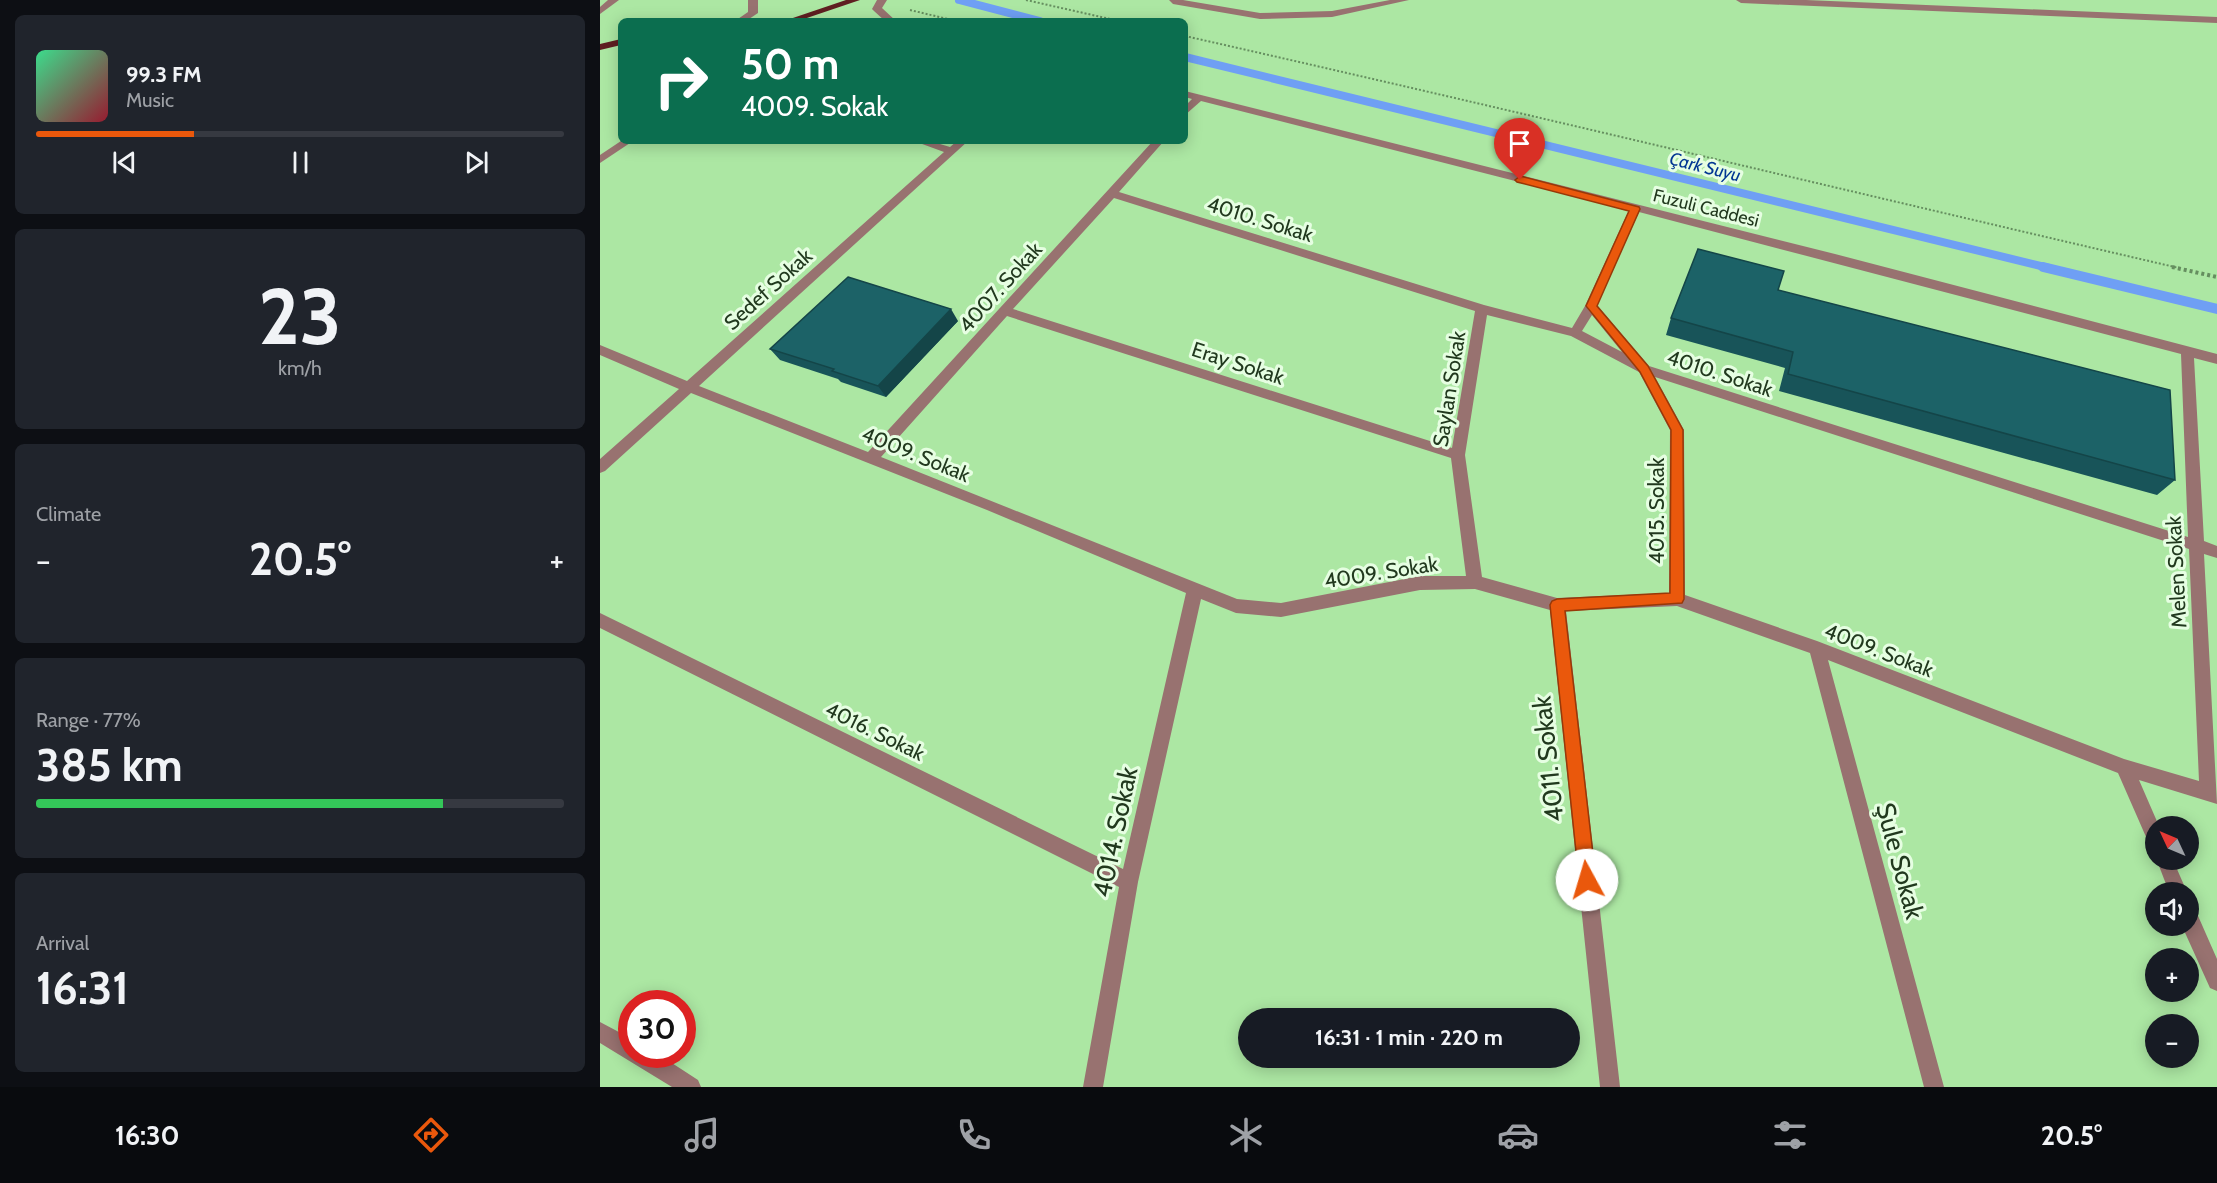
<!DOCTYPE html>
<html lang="en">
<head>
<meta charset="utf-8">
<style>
	body { margin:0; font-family:Cabin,sans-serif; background:#20242c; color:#f1f3f6; height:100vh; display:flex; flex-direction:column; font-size:22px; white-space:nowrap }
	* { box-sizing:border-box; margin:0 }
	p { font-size:20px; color:#9ea1a6 }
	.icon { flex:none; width:33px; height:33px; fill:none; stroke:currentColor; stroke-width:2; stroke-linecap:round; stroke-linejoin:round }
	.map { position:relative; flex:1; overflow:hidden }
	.drawer { display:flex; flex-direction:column; gap:15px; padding:15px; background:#0d0f14; width:600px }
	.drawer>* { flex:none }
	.guide { position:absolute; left:18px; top:18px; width:570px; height:126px; border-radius:9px; box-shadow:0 3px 15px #0003; background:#0b6e4f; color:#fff; overflow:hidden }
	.needle { width:39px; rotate:314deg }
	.fabs { position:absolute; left:1545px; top:816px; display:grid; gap:12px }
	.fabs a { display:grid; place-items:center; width:54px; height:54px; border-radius:50%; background:#171b24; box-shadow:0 3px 15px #0003; font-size:30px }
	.speed { position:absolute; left:18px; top:990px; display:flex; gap:12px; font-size:30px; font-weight:700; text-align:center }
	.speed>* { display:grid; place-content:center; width:78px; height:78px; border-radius:50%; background:#171b24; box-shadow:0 3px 15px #0003; line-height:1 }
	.speed .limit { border:9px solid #d22; background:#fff; color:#111 }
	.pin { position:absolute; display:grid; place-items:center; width:51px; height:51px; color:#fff; margin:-62px -26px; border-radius:50% 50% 50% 0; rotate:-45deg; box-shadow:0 0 6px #0007 }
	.pin .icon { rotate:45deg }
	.me { position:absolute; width:66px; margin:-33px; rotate:354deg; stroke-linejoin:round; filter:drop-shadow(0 0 4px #0008) }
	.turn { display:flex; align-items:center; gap:21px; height:126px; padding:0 24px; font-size:27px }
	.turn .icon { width:78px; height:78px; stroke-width:2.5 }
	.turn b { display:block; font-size:42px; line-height:51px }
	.big { font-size:45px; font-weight:700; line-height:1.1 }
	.drawer .tile { flex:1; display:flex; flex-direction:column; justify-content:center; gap:9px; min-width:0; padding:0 21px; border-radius:9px; background:#20242c }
	.drawer .dial { align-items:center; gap:0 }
	.dial b { font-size:78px; line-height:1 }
	.song { display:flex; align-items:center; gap:18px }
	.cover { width:72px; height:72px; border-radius:9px; background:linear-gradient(135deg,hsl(150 70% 55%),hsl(350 70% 35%)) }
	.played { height:6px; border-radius:3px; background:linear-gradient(90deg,#ea580c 30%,#363941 30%) }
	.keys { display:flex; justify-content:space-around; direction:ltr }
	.heat { display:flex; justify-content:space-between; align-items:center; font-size:33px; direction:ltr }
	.charge { height:9px; border-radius:4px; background:linear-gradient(90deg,#34c759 77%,#363941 0) }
	.trip { position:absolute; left:638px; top:1008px; width:342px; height:60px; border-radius:30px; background:#171b24; box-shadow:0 3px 15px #0003; font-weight:700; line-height:60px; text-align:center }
	.tab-bar { display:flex; height:96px; justify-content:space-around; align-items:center; background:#090b0e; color:#9ea1a6 }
	.tab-bar .icon { width:42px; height:42px }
	.tab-bar .selected { color:#ea580c }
	.tab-bar b { font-size:27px; color:#f1f3f6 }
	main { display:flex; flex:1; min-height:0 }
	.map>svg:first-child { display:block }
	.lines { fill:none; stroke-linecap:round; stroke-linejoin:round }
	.stream-far1 { stroke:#6f9ff4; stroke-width:8 }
	.stream { stroke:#6f9ff4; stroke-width:10 }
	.path-far1 { stroke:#658e5f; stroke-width:2; stroke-dasharray:2 2; stroke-linecap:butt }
	.path { stroke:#658e5f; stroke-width:4; stroke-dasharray:3 3; stroke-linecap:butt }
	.minor { fill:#987270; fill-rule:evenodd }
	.major { fill:#5f1f21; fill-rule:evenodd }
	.wall { fill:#185459 }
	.shaded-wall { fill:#144548 }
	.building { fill:#1c6267; stroke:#144548; stroke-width:1.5 }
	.route { fill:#ea580c; stroke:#983908; stroke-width:1.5 }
	.labels { text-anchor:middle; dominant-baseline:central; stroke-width:6; stroke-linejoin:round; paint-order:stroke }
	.far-water-label { font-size:18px; font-style:italic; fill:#033793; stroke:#e6fee2 }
	.far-street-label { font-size:18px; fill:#21391e; stroke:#e6fee2 }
	.street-label { font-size:21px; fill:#21391e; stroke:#e6fee2 }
	.near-street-label { font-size:26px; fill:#21391e; stroke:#e6fee2 }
</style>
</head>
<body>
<main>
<section class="drawer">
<div class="tile">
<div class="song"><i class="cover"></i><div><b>99.3 FM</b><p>Music</p></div></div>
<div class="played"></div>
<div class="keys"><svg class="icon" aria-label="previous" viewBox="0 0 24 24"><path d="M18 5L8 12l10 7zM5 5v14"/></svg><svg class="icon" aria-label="pause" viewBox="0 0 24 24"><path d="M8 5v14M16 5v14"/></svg><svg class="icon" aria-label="next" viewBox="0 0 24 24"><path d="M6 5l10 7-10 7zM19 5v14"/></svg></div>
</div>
<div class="tile dial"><b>23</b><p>km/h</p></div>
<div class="tile"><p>Climate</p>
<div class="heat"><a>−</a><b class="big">20.5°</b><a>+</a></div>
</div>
<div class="tile"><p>Range · 77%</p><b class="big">385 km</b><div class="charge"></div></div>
<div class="tile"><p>Arrival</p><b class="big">16:31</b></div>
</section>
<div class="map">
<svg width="1617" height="1087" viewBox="0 0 1617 1087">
	<rect width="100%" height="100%" fill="#ace7a3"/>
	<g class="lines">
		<g class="stream-far1">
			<path d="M359,0L440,21"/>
			<path d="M585,57L1449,268"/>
		</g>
		<path class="stream" d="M1443,267L1617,309"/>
		<g class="path-far1">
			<path d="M426,0L519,21"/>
			<path d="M310,10L356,21"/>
			<path d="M585,36C917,111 1247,191 1579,268"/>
		</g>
		<path class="path" d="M1572,267L1617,277"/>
		<g class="minor">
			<path d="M8,0H19L0,14V7Z"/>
			<path d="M148,0H158V13L146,21H135L148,12Z"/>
			<path d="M277,0H287L282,8L296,21H285L274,11L272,9Z"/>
			<path d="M569,0H583L660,13L732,11L790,0H809L732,17L660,19L573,4Z"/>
			<path d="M1136,0H1206L1617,17V23L1141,3Z"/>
			<path d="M585,91L1235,254L1617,354V364L1594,358L1604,541L1617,546V558L1604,554L1617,804L1539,780L1559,826H1556V849L1550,846L1518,773L1228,660L1344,1087H1324L1210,653L1077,606L966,611L1020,1087H1000L950,610L875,589L820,590L681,617L636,613L601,599L538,882L503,1087H483L519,887L0,628V613L523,869L586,593L387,510L91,393L5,471L0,473V459L79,389L0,355V345L87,381L344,152L314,141H330L350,147L357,141H368L99,386L268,452L553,141H564L519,192L884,305L972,328L985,306L1029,210L601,101L585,115V106L592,99L585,97ZM514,198L875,311L852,448L413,309ZM1039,212L1581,354L1588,537L1049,366L997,305ZM887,315L971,336L1039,372L1070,430L1069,593L957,598L882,577L865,455ZM992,315L1022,352L982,331ZM407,316L851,458L866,576H820L681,603L637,599L281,457ZM1055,377L1589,549L1599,781L1524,759L1217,641L1085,595L1084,430Z"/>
			<path d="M21,141H33L0,163V155Z"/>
			<path d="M1556,858L1573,860L1587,892H1569Z"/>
			<path d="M1588,907L1595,909L1617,959V991L1610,988L1582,926H1588Z"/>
			<path d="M0,1022L32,1039V1054H58L98,1080L101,1087H72L0,1043Z"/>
		</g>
		<g class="major">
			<path d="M246,0H260L198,21H184Z"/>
			<path d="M21,39V45L0,50V44Z"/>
		</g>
	</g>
	<g class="wall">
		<path d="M1178,290L1575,480L1557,495L1179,391L1185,368L1066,335L1071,318Z"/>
		<path d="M358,321L286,397L241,382L238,379L180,360L170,349Z"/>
	</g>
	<path class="shaded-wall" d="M351,309L358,321L286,397L278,386Z"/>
	<g class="building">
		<path d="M1098,249L1184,271L1178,290L1570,390L1575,480L1188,374L1193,352L1071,318Z"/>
		<path d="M248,277L351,309L278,386L232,371L234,369L170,349Z"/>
	</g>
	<path class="route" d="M920,176L1039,207L1040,209L997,306L1048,366L1083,430L1084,599L1082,603L965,611L996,880L993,887L987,889L981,887L979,880L950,605L952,601L957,599L1070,593L1071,430L1040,372L986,306L1029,211L917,182L915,180Z"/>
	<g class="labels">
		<g class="far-water-label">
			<text transform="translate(1105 167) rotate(14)">Çark Suyu</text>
		</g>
		<g class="far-street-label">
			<text transform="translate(1106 208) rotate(14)">Fuzuli Caddesi</text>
		</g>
		<g class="street-label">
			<text transform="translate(660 219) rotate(17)">4010. Sokak</text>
			<text transform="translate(400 287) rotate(-48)">4007. Sokak</text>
			<text transform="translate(168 289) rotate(-42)">Sedef Sokak</text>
			<text transform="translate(638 363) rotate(18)">Eray Sokak</text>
			<text transform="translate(1120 373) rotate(18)">4010. Sokak</text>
			<text transform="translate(849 389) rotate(-81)">Saylan Sokak</text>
			<text transform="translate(316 454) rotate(22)">4009. Sokak</text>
			<text transform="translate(1056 511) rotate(-90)">4015. Sokak</text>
			<text transform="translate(781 572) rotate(-9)">4009. Sokak</text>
			<text transform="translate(1576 572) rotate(-93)">Melen Sokak</text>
			<text transform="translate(1279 650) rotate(21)">4009. Sokak</text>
			<text transform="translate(275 731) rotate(26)">4016. Sokak</text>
		</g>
		<g class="near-street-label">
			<text transform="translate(948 759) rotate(-96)">4011. Sokak</text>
			<text transform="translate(515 832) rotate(-78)">4014. Sokak</text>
			<text transform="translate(1300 861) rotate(75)">Şule Sokak</text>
		</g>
	</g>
</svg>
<div class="fabs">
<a><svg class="needle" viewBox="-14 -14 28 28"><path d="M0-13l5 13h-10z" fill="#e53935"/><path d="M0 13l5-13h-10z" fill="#9ea1a6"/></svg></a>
<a><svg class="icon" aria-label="sound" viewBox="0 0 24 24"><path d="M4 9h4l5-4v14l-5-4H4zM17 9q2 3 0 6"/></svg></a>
<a>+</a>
<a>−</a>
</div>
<div class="speed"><div class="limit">30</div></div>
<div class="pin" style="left:920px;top:180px;background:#d93025"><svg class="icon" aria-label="arrive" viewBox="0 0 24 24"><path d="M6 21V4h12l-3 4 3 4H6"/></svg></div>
<svg class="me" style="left:987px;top:880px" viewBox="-20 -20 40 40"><circle r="19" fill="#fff"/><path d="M0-13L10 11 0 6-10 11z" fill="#ea580c"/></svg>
<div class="trip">16:31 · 1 min · 220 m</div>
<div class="guide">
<div class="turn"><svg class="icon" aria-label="right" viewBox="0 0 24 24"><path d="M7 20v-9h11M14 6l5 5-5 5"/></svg><div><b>50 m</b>4009. Sokak</div></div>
</div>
</div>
</main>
<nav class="tab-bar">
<b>16:30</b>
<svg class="icon selected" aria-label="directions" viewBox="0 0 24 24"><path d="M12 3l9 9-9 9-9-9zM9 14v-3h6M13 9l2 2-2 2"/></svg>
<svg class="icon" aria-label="music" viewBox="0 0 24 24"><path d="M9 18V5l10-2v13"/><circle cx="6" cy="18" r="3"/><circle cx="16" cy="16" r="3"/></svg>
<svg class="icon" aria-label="phone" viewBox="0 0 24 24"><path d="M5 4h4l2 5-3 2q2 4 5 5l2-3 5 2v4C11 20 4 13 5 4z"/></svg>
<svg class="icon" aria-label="climate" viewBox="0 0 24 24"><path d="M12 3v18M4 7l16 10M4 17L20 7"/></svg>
<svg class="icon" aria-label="car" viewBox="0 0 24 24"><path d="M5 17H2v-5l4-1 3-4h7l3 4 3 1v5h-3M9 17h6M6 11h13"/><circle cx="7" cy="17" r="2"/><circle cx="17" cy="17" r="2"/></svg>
<svg class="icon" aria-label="filters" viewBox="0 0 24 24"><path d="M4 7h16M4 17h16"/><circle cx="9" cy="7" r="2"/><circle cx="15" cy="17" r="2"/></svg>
<b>20.5°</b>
</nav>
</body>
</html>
